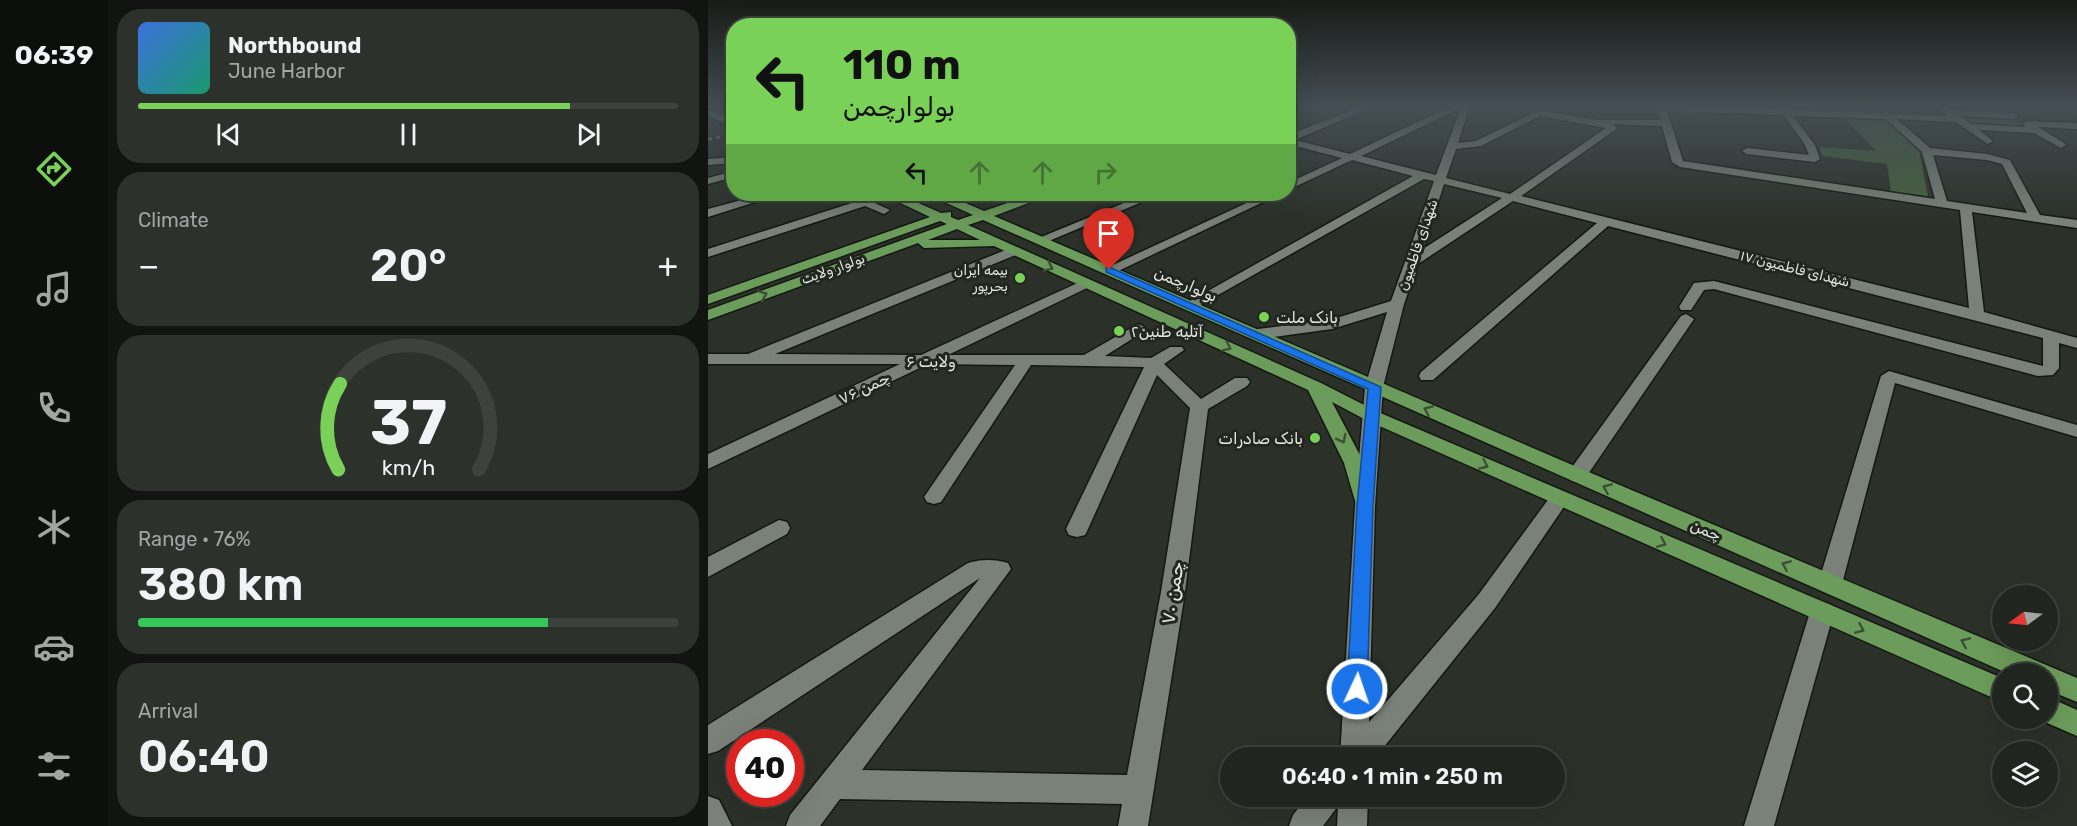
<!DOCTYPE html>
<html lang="en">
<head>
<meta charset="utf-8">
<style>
	body { margin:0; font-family:Rubik,Cairo,sans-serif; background:#2d312c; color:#f1f3f6; height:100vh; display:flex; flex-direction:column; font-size:22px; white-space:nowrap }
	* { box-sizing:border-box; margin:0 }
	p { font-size:20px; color:#a2a5a4 }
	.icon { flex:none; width:33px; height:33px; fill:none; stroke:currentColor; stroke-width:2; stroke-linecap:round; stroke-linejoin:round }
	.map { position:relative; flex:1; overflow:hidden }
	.sheet { display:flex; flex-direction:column; gap:9px; padding:9px; background:#121411; width:600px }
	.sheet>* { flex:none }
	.hud { position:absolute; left:18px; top:18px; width:570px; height:183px; border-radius:24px; box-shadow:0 6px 24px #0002,0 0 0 2px #3d423d; background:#79d158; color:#111; overflow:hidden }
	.needle { width:39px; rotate:255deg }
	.fabs { position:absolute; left:1284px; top:585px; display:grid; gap:12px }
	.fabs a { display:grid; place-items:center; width:66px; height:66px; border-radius:50%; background:#20251f; box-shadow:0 6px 24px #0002,0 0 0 2px #3d423d; font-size:30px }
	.speed { position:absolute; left:18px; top:729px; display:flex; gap:12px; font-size:30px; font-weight:700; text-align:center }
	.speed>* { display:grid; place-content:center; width:78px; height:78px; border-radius:50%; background:#20251f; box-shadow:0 6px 24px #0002,0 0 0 2px #3d423d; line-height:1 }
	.speed .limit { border:9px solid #d22; background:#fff; color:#111 }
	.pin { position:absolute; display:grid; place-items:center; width:51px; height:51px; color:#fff; margin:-62px -26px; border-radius:50% 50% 50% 0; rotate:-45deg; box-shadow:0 0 6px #0007 }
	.pin .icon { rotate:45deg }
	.me { position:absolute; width:66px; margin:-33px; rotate:3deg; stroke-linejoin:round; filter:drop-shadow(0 0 4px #0008) }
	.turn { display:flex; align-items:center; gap:21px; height:126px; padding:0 18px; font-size:27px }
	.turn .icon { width:78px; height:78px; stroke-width:2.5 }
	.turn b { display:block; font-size:42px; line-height:51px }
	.lanes { display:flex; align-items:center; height:57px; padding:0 18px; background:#0003; justify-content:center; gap:30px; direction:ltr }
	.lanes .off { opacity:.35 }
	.big { font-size:45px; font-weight:600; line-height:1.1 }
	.sheet .tile { flex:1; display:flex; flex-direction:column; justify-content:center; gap:9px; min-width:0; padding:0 21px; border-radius:24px; background:#2d312c }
	.sheet .dial { align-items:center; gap:0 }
	.dial svg { height:156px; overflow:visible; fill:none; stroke:#3d423d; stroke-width:7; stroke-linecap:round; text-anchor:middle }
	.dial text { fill:#f1f3f6; stroke:none }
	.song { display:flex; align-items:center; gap:18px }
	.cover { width:72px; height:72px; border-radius:9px; background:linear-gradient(135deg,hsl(220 70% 55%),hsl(160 70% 35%)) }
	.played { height:6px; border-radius:3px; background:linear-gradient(90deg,#79d158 80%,#3d423d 80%) }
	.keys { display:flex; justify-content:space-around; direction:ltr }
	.heat { display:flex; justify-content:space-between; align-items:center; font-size:33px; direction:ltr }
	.charge { height:9px; border-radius:4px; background:linear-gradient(90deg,#34c759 76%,#3d423d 0) }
	.trip { position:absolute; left:512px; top:747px; width:345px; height:60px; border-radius:30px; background:#20251f; box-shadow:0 6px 24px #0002,0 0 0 2px #3d423d; font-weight:600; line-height:60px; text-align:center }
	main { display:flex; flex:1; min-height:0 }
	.menu { display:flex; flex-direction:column; width:108px; justify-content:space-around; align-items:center; background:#0d0f0c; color:#a2a5a4 }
	.menu .icon { width:42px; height:42px }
	.menu .on { color:#79d158 }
	.menu b { font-size:27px; color:#f1f3f6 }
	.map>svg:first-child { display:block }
	.green { fill:#45613b }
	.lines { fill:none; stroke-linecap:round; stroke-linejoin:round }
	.minor-casing { stroke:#131811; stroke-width:3 }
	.major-casing { stroke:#131811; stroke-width:3 }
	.minor { fill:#7a8178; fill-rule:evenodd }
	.major { fill:#6c9c5b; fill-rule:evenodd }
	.rail { stroke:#8c918b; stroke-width:2; stroke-dasharray:4 4; stroke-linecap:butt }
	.oneway { stroke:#3b5034 }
	.route { fill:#1a73e8; stroke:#114b97; stroke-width:1.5 }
	.poi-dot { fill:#79d158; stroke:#21271f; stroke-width:2 }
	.labels { text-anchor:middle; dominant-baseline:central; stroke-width:6; stroke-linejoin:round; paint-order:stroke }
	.far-street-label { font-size:14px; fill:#e2e6e1; stroke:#21271f }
	.far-poi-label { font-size:14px; fill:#e2e6e1; stroke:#21271f; text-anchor:end }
	.street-label { font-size:16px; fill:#e2e6e1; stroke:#21271f }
	.poi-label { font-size:16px; fill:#e2e6e1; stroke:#21271f; text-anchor:start }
	.near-street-label { font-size:20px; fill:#e2e6e1; stroke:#21271f }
</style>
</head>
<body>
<main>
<nav class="menu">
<b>06:39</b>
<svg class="icon on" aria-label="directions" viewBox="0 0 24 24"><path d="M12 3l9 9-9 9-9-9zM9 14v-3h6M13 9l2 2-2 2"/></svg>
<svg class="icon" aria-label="music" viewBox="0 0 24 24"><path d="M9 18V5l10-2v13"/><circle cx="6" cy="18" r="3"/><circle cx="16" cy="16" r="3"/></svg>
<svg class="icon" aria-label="phone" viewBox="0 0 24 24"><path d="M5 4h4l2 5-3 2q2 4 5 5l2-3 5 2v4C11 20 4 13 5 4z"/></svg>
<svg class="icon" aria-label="climate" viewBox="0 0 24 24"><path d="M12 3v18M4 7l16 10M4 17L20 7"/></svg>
<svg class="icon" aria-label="car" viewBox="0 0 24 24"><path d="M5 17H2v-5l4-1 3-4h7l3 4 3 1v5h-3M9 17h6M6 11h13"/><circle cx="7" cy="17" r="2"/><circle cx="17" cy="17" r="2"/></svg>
<svg class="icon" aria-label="filters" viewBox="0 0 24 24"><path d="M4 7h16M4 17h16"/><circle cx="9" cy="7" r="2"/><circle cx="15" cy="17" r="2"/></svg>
</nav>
<section class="sheet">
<div class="tile">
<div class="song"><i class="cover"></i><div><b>Northbound</b><p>June Harbor</p></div></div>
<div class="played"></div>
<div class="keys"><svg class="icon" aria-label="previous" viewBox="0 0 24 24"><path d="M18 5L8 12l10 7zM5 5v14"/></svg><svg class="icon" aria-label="pause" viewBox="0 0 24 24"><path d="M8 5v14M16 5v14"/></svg><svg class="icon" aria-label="next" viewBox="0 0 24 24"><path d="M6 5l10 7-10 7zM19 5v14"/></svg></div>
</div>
<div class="tile"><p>Climate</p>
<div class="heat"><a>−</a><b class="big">20°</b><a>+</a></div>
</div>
<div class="tile dial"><svg viewBox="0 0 100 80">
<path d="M14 69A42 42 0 1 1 86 69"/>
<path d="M14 69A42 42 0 0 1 15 25" stroke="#79d158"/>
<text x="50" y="56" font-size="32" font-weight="700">37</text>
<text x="50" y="72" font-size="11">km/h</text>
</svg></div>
<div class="tile"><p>Range · 76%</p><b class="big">380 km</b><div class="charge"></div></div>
<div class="tile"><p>Arrival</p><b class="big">06:40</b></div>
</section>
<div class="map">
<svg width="1369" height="826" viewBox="0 0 1369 826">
	<rect width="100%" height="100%" fill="#2b3129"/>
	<g class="green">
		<path d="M1252,115L1302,117L1320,128L1266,125Z"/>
		<path d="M1137,119L1180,120L1211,151L1220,196L1183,192L1179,164L1115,156L1111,147L1168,151Z"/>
	</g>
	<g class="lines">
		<defs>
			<g id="minor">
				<path d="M658,105H669L587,140L642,154L745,105H762L750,143L768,141L831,110L888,120H953L949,105L1174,113L1178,111L1183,114L1240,116L1227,105H1236L1244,110L1306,113L1310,116L1306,119L1252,116L1263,124L1317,127L1315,124L1320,121L1369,123V129L1330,127L1356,143L1358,145L1353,148L1326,133L1271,130L1285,141L1280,144L1248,122L1189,119L1222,148L1279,154L1302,160L1332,215L1369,220V228L1264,212L1276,312L1369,338V348L1351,343V368L1345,375L1330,376L1006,289L996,290L983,310H973L971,307L986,283L1006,281L1335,366V338L900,226L725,380H713L711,376L713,372L889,223L805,201L710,264L696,304L675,387L667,506L661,722L771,594L845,493L852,491L859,493L862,498L787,608L667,758H632L647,506L657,387L679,312L624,329L550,339L542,334L550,329L622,320L683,301L726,181L716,179L487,308H477L475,305L705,176L644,160L580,190V183L634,158L580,144V135ZM753,108L728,175L653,156ZM959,111L1076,115L1097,145L1101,155L1039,148L1034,151L1039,154L1107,162L1112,159L1107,145L1085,116L1178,119L1214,152L1227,199L975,161ZM832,116L898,128L802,194L738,178L748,149L773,146ZM905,124L954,126L964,162L972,167L1252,210L1261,308L813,196L907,130L909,128ZM1225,155L1279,160L1294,164L1319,213L1239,201ZM736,184L794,198L715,249Z"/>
				<path d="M26,157V163L0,165V159Z"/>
				<path d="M26,171V177L0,184V178Z"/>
				<path d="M56,194H73L0,217V209Z"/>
				<path d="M134,194H147L182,210L176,214L157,206L0,257V249L147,202Z"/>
				<path d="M438,194H453L336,243L332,244L326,240Z"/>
				<path d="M558,194H572L406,273L401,274L394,270Z"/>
				<path d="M305,247L310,248L312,251L310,254L67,354L213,355L376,280L383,284L381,287L240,355H376L430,324L435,326L438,329L435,332L397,356L443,358L462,347H474L476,350L456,364L493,399L527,378H539L542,382L539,386L500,409L477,592L440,826H410L414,804L132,799L112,826H78L82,815L115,774L272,578L10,751L0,754V725L260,563C273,559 287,559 300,563L303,569L154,770L419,775L453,592L482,408L449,375L380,529L377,535L369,537L361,535L358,529L436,367L323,365L233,502L226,504L219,502L216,497L307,365L220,364L0,469V454L192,364H0V354H40Z"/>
				<path d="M978,314L986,319L876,480L869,482L862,480L859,475L862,470L973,316Z"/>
				<path d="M1181,371L1369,425V437L1187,383L1134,584L1130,591L1122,593L1114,591L1110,584L1173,376Z"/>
				<path d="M71,520L79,522L82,528L79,534L0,577V557Z"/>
				<path d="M1114,602L1123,605L1126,612L1066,826H1036L1102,612L1105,605Z"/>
				<path d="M0,796L11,800L24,826H0Z"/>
				<path d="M600,796H660L659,826H629L630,806L615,826H581L585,815Z"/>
			</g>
			<g id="major">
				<path d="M12,105L26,106V111Z"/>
				<path d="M0,110L26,120V127L0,116Z"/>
				<path d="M177,194H190L233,213L243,212V217L250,220L265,215L223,196L222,194H295L290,197L246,198L276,211L326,194H340L339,196L286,216L876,470L1369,678V702L1340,690V674H1301L275,220L260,225L613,383L670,412L1294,678V702L658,420L624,402L656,463L667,506L664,511L657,513L650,511L636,463L600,390L286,246L216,248L210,243L0,320V310L239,224L232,221L0,304V295L222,217L178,196ZM249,229L272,240H220Z"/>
				<path d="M1340,697L1369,710V736L1330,719L1340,718Z"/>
			</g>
		</defs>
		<use href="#minor" class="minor-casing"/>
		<use href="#major" class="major-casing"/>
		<use href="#minor" class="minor"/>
		<use href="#major" class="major"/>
		<path class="rail" d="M0,139L26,135"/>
	</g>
	<defs><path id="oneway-chevron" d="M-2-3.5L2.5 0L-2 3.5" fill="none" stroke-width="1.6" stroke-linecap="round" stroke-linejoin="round" transform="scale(1.5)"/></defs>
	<g class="oneway">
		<use href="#oneway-chevron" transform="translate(341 267) rotate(25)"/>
		<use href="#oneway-chevron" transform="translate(55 295) rotate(-20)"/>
		<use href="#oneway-chevron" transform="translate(519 347) rotate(24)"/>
		<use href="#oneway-chevron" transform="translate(720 410) rotate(-156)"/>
		<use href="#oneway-chevron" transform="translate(634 439) rotate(63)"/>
		<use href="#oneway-chevron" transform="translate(776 465) rotate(24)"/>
		<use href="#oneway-chevron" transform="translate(899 488) rotate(-157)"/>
		<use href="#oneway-chevron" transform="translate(954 543) rotate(23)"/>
		<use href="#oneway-chevron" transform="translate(1078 565) rotate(-157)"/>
		<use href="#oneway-chevron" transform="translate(1152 629) rotate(23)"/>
		<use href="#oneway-chevron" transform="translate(1257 642) rotate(-157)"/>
	</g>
	<linearGradient id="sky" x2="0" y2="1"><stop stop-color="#181b17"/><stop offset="0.48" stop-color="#444e54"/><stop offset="1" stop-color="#444e54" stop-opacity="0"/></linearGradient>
	<rect width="1369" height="221" fill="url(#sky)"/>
	<path class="route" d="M401,267L673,387L665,506L659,689L656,695L649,698L642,695L639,689L649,506L660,389L398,272V268Z"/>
	<g class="poi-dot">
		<circle cx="312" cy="278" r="6"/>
		<circle cx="556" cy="317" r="6"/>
		<circle cx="411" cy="331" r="6"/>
		<circle cx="607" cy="438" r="6"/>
	</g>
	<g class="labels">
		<g class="far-street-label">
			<text transform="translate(710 245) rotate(-71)">شهدای فاطمیون</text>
			<text transform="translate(125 269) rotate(-20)">بولوار ولایت</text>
			<text transform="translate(1087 269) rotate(14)">شهدای فاطمیون ۱۷</text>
		</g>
		<g class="far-poi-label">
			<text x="300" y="270">بيمه ايران<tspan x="300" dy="16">بحرپور</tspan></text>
		</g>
		<g class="street-label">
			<text transform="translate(478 284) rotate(23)">بولوارچمن</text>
			<text x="223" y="361">ولایت ۶</text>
			<text transform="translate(156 388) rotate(-25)">چمن ۷۶</text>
			<text transform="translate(998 530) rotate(23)">چمن</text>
		</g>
		<g class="poi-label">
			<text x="568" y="317">بانک ملت</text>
			<text x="423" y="331">آتلیه طنین۲</text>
			<text x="595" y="438" text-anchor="end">بانک صادرات</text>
		</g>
		<g class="near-street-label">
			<text transform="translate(464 593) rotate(-81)">چمن ۷۰</text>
		</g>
	</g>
</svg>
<div class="fabs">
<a><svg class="needle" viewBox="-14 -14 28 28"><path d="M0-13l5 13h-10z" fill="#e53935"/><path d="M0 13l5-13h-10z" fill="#a2a5a4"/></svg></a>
<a><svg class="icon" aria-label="search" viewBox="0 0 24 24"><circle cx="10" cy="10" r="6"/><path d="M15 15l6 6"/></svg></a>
<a><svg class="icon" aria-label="layers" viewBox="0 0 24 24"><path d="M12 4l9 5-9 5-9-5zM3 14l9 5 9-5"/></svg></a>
</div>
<div class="speed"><div class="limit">40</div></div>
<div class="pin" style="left:401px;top:270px;background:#d93025"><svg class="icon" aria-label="arrive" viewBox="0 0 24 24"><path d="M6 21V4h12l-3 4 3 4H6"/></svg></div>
<svg class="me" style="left:649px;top:689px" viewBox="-20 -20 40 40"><circle r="17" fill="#1a73e8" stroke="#fff" stroke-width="3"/><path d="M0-11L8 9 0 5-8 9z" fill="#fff"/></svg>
<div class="trip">06:40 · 1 min · 250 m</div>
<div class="hud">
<div class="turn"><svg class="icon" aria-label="left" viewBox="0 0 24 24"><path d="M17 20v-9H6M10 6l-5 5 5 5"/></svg><div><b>110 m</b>بولوارچمن</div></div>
<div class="lanes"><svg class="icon" aria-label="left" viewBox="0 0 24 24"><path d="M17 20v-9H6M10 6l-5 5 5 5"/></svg><svg class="icon off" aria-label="ahead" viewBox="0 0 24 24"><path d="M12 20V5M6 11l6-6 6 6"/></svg><svg class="icon off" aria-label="ahead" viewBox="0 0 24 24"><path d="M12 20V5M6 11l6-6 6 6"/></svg><svg class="icon off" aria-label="right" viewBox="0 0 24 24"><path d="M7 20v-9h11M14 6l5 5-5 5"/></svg></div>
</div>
</div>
</main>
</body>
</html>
